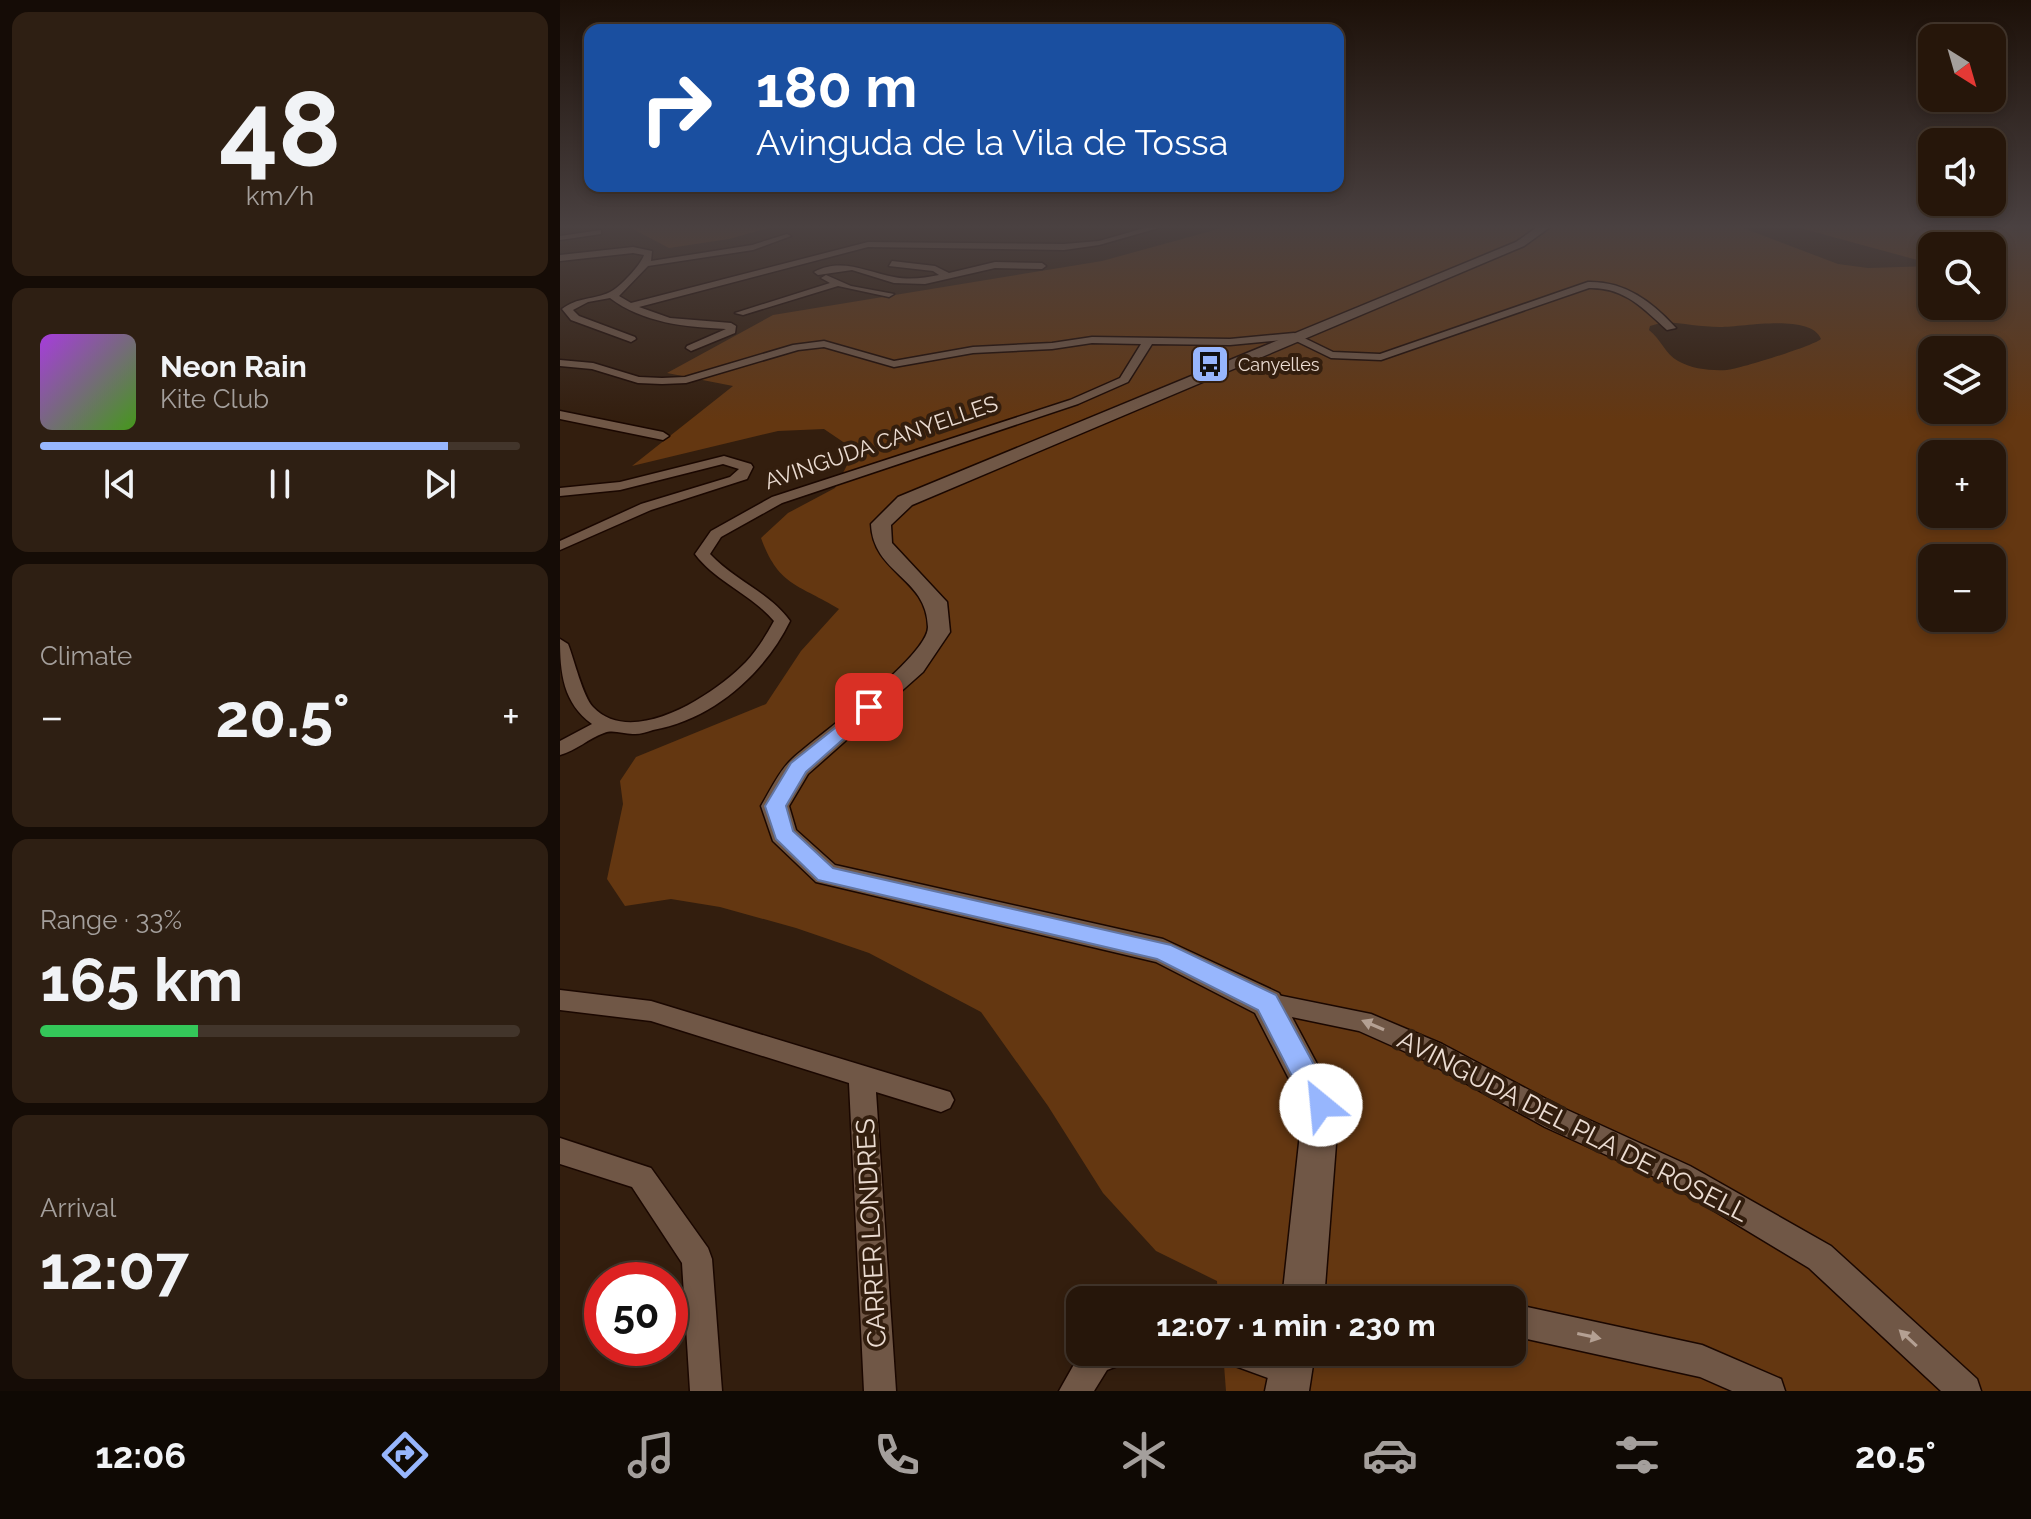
<!DOCTYPE html>
<html lang="en">
<head>
<meta charset="utf-8">
<style>
	body { margin:0; font-family:Raleway,sans-serif; background:#2e1f13; color:#f1f3f6; height:100vh; display:flex; flex-direction:column; font-size:30px; white-space:nowrap }
	* { box-sizing:border-box; margin:0 }
	p { font-size:26px; color:#a49f9c }
	.icon { flex:none; width:44px; height:44px; fill:none; stroke:currentColor; stroke-width:2; stroke-linecap:round; stroke-linejoin:round }
	.map { position:relative; flex:1; overflow:hidden }
	.details { display:flex; flex-direction:column; gap:12px; padding:12px; background:#150c06; width:560px }
	.details>* { flex:none }
	.guide { position:absolute; left:24px; top:24px; width:760px; height:168px; border-radius:16px; box-shadow:0 4px 12px #0003,0 0 0 2px #42352b; background:#1a4fa0; color:#fff; overflow:hidden }
	.needle { width:52px; rotate:143deg }
	.fabs { position:absolute; left:1358px; top:24px; display:grid; gap:16px }
	.fabs a { display:grid; place-items:center; width:88px; height:88px; border-radius:16px; background:#26160a; box-shadow:0 4px 12px #0003,0 0 0 2px #42352b; font-size:40px }
	.speed { position:absolute; left:24px; top:1262px; display:flex; gap:16px; font-size:40px; font-weight:700; text-align:center }
	.speed>* { display:grid; place-content:center; width:104px; height:104px; border-radius:50%; background:#26160a; box-shadow:0 4px 12px #0003,0 0 0 2px #42352b; line-height:1 }
	.speed .limit { border:12px solid #d22; background:#fff; color:#111 }
	.pin { position:absolute; display:grid; place-items:center; width:68px; height:68px; color:#fff; margin:-34px; border-radius:16px; box-shadow:0 4px 12px #0006 }
	.me { position:absolute; width:88px; margin:-44px; rotate:332deg; stroke-linejoin:round; filter:drop-shadow(0 0 6px #0008) }
	.turn { display:flex; align-items:center; gap:28px; height:168px; padding:0 40px; font-size:36px }
	.turn .icon { width:104px; height:104px; stroke-width:2.5 }
	.turn b { display:block; font-size:56px; line-height:68px }
	.big { font-size:60px; font-weight:700; line-height:1.1 }
	.details .tile { flex:1; display:flex; flex-direction:column; justify-content:center; gap:12px; min-width:0; padding:0 28px; border-radius:16px; background:#2e1f13 }
	.details .dial { align-items:center; gap:0 }
	.dial b { font-size:104px; line-height:1 }
	.song { display:flex; align-items:center; gap:24px }
	.cover { width:96px; height:96px; border-radius:12px; background:linear-gradient(135deg,hsl(280 70% 55%),hsl(100 70% 35%)) }
	.played { height:8px; border-radius:4px; background:linear-gradient(90deg,#97b6fd 85%,#42352b 85%) }
	.keys { display:flex; justify-content:space-around; direction:ltr }
	.heat { display:flex; justify-content:space-between; align-items:center; font-size:44px; direction:ltr }
	.charge { height:12px; border-radius:6px; background:linear-gradient(90deg,#34c759 33%,#42352b 0) }
	.trip { position:absolute; left:506px; top:1286px; width:460px; height:80px; border-radius:16px; background:#26160a; box-shadow:0 4px 12px #0003,0 0 0 2px #42352b; font-weight:700; line-height:80px; text-align:center }
	.dock { display:flex; height:128px; justify-content:space-around; align-items:center; background:#0f0904; color:#a49f9c }
	.dock .icon { width:56px; height:56px }
	.dock .current { color:#97b6fd }
	.dock b { font-size:36px; color:#f1f3f6 }
	main { display:flex; flex:1; min-height:0 }
	.map>svg:first-child { display:block }
	.green { fill:#643711; fill-rule:evenodd }
	.lines { fill:none; stroke-linecap:round; stroke-linejoin:round }
	.minor-casing { stroke:#1a0700; stroke-width:3 }
	.secondary-casing { stroke:#1a0700; stroke-width:3 }
	.minor { fill:#705746; fill-rule:evenodd }
	.secondary { fill:#705746; fill-rule:evenodd }
	.oneway { fill:#b4a093 }
	.route { fill:#97b6fd; stroke:#6276a4; stroke-width:2 }
	.labels { text-anchor:middle; dominant-baseline:central; stroke-width:8; stroke-linejoin:round; paint-order:stroke }
	.far-poi-label { font-size:18px; fill:#ebdcd2; stroke:#331e0e; text-anchor:start }
	.street-label { font-size:22px; fill:#ebdcd2; stroke:#331e0e }
	.near-street-label { font-size:26px; fill:#ebdcd2; stroke:#331e0e }
</style>
</head>
<body>
<main>
<section class="details">
<div class="tile dial"><b>48</b><p>km/h</p></div>
<div class="tile">
<div class="song"><i class="cover"></i><div><b>Neon Rain</b><p>Kite Club</p></div></div>
<div class="played"></div>
<div class="keys"><svg class="icon" aria-label="previous" viewBox="0 0 24 24"><path d="M18 5L8 12l10 7zM5 5v14"/></svg><svg class="icon" aria-label="pause" viewBox="0 0 24 24"><path d="M8 5v14M16 5v14"/></svg><svg class="icon" aria-label="next" viewBox="0 0 24 24"><path d="M6 5l10 7-10 7zM19 5v14"/></svg></div>
</div>
<div class="tile"><p>Climate</p>
<div class="heat"><a>−</a><b class="big">20.5°</b><a>+</a></div>
</div>
<div class="tile"><p>Range · 33%</p><b class="big">165 km</b><div class="charge"></div></div>
<div class="tile"><p>Arrival</p><b class="big">12:07</b></div>
</section>
<div class="map">
<svg width="1471" height="1391" viewBox="0 0 1471 1391">
	<rect width="100%" height="100%" fill="#331e0e"/>
	<g class="green">
		<path d="M65,225H219L169,239L109,248Z"/>
		<path d="M673,225H1175L1278,264L1308,268L1372,266V306H1432V246H1372V264L1229,225H1471V1391H666L663,1352H952V1300H658L657,1281L596,1251L543,1193L488,1106L421,1012L309,953L236,928L160,907L111,899L65,906L47,879L63,804L60,781L76,757L206,704L241,651L279,609C239,584 219,587 201,538L228,513L275,488L295,450L264,429L218,431L72,466L173,386L107,373L213,315L542,261ZM1104,322C1123,323 1141,327 1160,327C1183,327 1251,313 1261,339C1256,345 1179,369 1167,370C1151,371 1132,369 1118,361C1105,354 1101,339 1089,330L1090,326ZM1372,350H1432V410H1372ZM1372,454H1432V514H1372ZM1372,558H1432V618H1372Z"/>
	</g>
	<g class="lines">
		<defs>
			<g id="minor">
				<path d="M595,225H609L539,245L504,250L308,247L79,307L110,318L171,323L176,326L175,333L131,351L126,348L127,346L166,329C125,327 83,323 50,298L28,302L13,310L19,316L75,337L76,339L71,342L11,320L2,309C17,297 34,300 50,292C59,288 81,265 84,255L73,253L0,261V255L73,247L92,251L91,261L192,245L227,234L231,236L193,250L88,266L59,296L71,303L308,242L504,244L539,241Z"/>
				<path d="M41,230V234L0,240V236Z"/>
				<path d="M332,261L375,266L389,273L435,262L482,263L486,266L482,269L435,268L365,284L334,283L292,270L258,275L254,272C282,257 306,272 334,277C349,280 365,278 379,275L373,271L329,266Z"/>
				<path d="M266,275L291,286L334,294L329,297L278,286L183,315L175,313L270,283L261,278Z"/>
				<path d="M1028,282C1065,281 1092,302 1116,328L1107,330C1083,308 1064,287 1029,288L821,360L771,358L732,339L670,345L592,344L568,382L518,404L222,503L161,537L150,554C174,580 209,592 230,621C204,674 153,719 93,730C87,732 81,734 75,734C65,735 54,729 44,733C29,738 16,751 0,755V741L32,724C3,703 0,673 0,639L8,644C14,659 23,697 33,707C73,749 155,694 186,662C197,650 206,636 214,621C191,594 156,582 135,554L151,531L212,497L510,400L560,378L581,344L532,343L492,349L413,353L334,367L264,347L238,350L126,383L102,384L78,383L32,369L0,366V360L33,363L79,377L102,378L125,377L233,345L264,341L334,361L413,347L492,343L532,337L670,339L734,333L773,352L820,354Z"/>
				<path d="M0,411L103,432L109,436L103,440L0,419Z"/>
				<path d="M164,456L191,464L193,467L187,479L91,510L0,550V541L81,504L170,477L179,469L163,464L60,490L0,496V488L60,482Z"/>
				<path d="M0,990L91,1001L390,1092L394,1100L390,1108L381,1112L316,1092L336,1391H304L289,1083L91,1021L0,1010Z"/>
				<path d="M707,993L811,1014L882,1044L1005,1109L1130,1166L1271,1246L1417,1379L1421,1391H1381L1249,1268L1110,1184L985,1127L864,1060L799,1031L698,1010L695,1003L698,996Z"/>
				<path d="M0,1138L91,1168L148,1248L152,1259L162,1391H130L122,1263L72,1187L0,1164Z"/>
				<path d="M952,1307H967L1142,1345L1221,1379L1225,1391H1172L1140,1377L967,1339H952Z"/>
				<path d="M521,1352H570L565,1363L547,1370L534,1391H499Z"/>
				<path d="M662,1352H725L741,1359L746,1370L741,1381L730,1386L667,1363Z"/>
			</g>
			<g id="secondary">
				<path d="M980,225H993L964,246L352,505L331,525L332,543L387,602L390,632L363,672L248,774L229,806L236,830L275,865L603,939L719,993L779,1105L764,1300H722L743,1106L695,1013L596,962L256,882L213,841L201,806C210,791 219,771 232,759C257,736 368,657 368,627C367,577 313,574 311,524L338,497L956,242Z"/>
				<path d="M713,1352H755L749,1391H705Z"/>
			</g>
		</defs>
		<use href="#minor" class="minor-casing"/>
		<use href="#secondary" class="secondary-casing"/>
		<use href="#minor" class="minor"/>
		<use href="#secondary" class="secondary"/>
	</g>
	<defs><path id="oneway-solid" d="M-6-.8H1V-3.2L6.5 0L1 3.2V.8H-6Z" transform="scale(2)"/></defs>
	<g class="oneway">
		<use href="#oneway-solid" transform="translate(813 1025) rotate(-157)"/>
		<use href="#oneway-solid" transform="translate(1029 1336) rotate(12)"/>
		<use href="#oneway-solid" transform="translate(1348 1338) rotate(-137)"/>
	</g>
	<linearGradient id="sky" x2="0" y2="1"><stop stop-color="#1c1008"/><stop offset="0.54" stop-color="#4a4141"/><stop offset="1" stop-color="#4a4141" stop-opacity="0"/></linearGradient>
	<rect width="1471" height="420" fill="url(#sky)"/>
	<path class="route" d="M309,701L318,707L315,711L246,772L226,806L233,831L273,868L611,945L716,995L771,1096L775,1105L771,1113L761,1117L751,1113L698,1010L597,959L258,880L216,839L205,806L231,763Z"/>
	<defs>
		<symbol id="bus-square" viewBox="-11 -11 22 22"><rect x="-9" y="-9" width="18" height="18" rx="4" fill="#97b6fd" stroke="#331e0e"/><path d="M-5-6H5V4H4V6H2V4H-2V6H-4V4H-5ZM-3.5-4V0h7V-4ZM-3.5 1.2v1.5H-2V1.2ZM2 1.2v1.5H3.5V1.2Z" fill="#111"/></symbol>
	</defs>
	<g fill-rule="evenodd">
		<use href="#bus-square" x="628" y="342" width="44" height="44"/>
	</g>
	<g class="labels">
		<g class="far-poi-label">
			<text x="678" y="364">Canyelles</text>
		</g>
		<g class="street-label">
			<text transform="translate(321 442) rotate(-19)">AVINGUDA CANYELLES</text>
		</g>
		<g class="near-street-label">
			<text transform="translate(1013 1126) rotate(27)">AVINGUDA DEL PLA DE ROSELL</text>
			<text transform="translate(311 1233) rotate(-93)">CARRER LONDRES</text>
		</g>
	</g>
</svg>
<div class="fabs">
<a><svg class="needle" viewBox="-14 -14 28 28"><path d="M0-13l5 13h-10z" fill="#e53935"/><path d="M0 13l5-13h-10z" fill="#a49f9c"/></svg></a>
<a><svg class="icon" aria-label="sound" viewBox="0 0 24 24"><path d="M4 9h4l5-4v14l-5-4H4zM17 9q2 3 0 6"/></svg></a>
<a><svg class="icon" aria-label="search" viewBox="0 0 24 24"><circle cx="10" cy="10" r="6"/><path d="M15 15l6 6"/></svg></a>
<a><svg class="icon" aria-label="layers" viewBox="0 0 24 24"><path d="M12 4l9 5-9 5-9-5zM3 14l9 5 9-5"/></svg></a>
<a>+</a>
<a>−</a>
</div>
<div class="speed"><div class="limit">50</div></div>
<div class="pin" style="left:309px;top:707px;background:#d93025"><svg class="icon" aria-label="arrive" viewBox="0 0 24 24"><path d="M6 21V4h12l-3 4 3 4H6"/></svg></div>
<svg class="me" style="left:761px;top:1105px" viewBox="-20 -20 40 40"><circle r="19" fill="#fff"/><path d="M0-13L10 11 0 6-10 11z" fill="#97b6fd"/></svg>
<div class="trip">12:07 · 1 min · 230 m</div>
<div class="guide">
<div class="turn"><svg class="icon" aria-label="right" viewBox="0 0 24 24"><path d="M7 20v-9h11M14 6l5 5-5 5"/></svg><div><b>180 m</b>Avinguda de la Vila de Tossa</div></div>
</div>
</div>
</main>
<nav class="dock">
<b>12:06</b>
<svg class="icon current" aria-label="directions" viewBox="0 0 24 24"><path d="M12 3l9 9-9 9-9-9zM9 14v-3h6M13 9l2 2-2 2"/></svg>
<svg class="icon" aria-label="music" viewBox="0 0 24 24"><path d="M9 18V5l10-2v13"/><circle cx="6" cy="18" r="3"/><circle cx="16" cy="16" r="3"/></svg>
<svg class="icon" aria-label="phone" viewBox="0 0 24 24"><path d="M5 4h4l2 5-3 2q2 4 5 5l2-3 5 2v4C11 20 4 13 5 4z"/></svg>
<svg class="icon" aria-label="climate" viewBox="0 0 24 24"><path d="M12 3v18M4 7l16 10M4 17L20 7"/></svg>
<svg class="icon" aria-label="car" viewBox="0 0 24 24"><path d="M5 17H2v-5l4-1 3-4h7l3 4 3 1v5h-3M9 17h6M6 11h13"/><circle cx="7" cy="17" r="2"/><circle cx="17" cy="17" r="2"/></svg>
<svg class="icon" aria-label="filters" viewBox="0 0 24 24"><path d="M4 7h16M4 17h16"/><circle cx="9" cy="7" r="2"/><circle cx="15" cy="17" r="2"/></svg>
<b>20.5°</b>
</nav>
</body>
</html>
